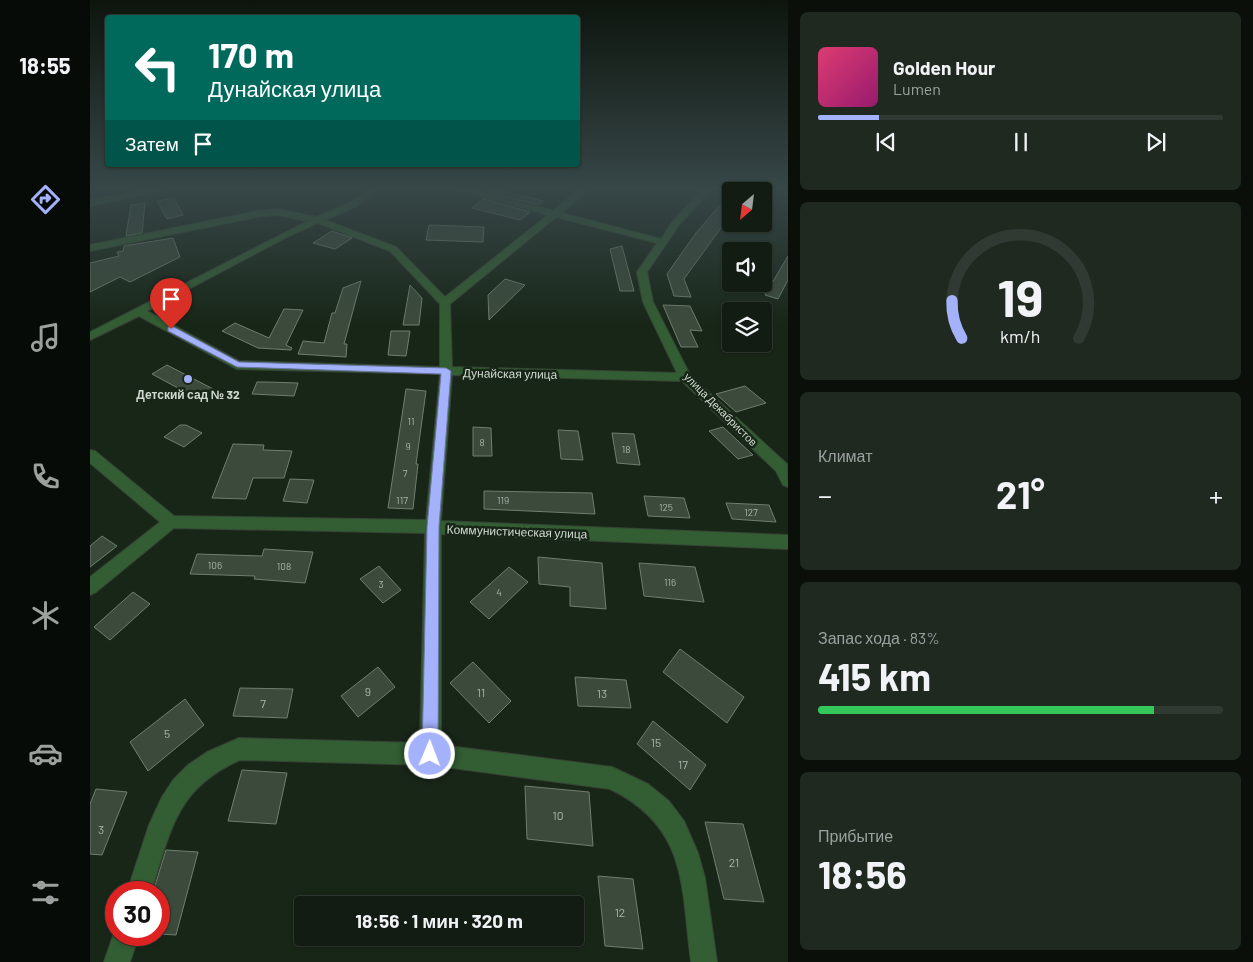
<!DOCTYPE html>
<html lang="ru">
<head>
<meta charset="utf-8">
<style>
	body { margin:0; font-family:Barlow,sans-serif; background:#1f2920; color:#f1f3f6; height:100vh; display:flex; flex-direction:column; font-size:19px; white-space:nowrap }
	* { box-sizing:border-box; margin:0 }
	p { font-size:16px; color:#9ca19f }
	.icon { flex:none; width:28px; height:28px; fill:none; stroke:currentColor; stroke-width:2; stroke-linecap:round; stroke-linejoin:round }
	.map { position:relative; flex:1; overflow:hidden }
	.panel { display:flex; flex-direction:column; gap:12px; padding:12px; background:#0a0f0a; width:465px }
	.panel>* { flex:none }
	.guide { position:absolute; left:15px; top:15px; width:475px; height:152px; border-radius:5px; box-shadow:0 1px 4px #0004,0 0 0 1px #313a32; background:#00695c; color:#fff; overflow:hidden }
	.needle { width:32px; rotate:208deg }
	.fabs { position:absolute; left:632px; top:182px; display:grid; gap:10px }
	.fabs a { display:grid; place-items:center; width:50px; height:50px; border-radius:5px; background:#121c12; box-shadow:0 1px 4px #0004,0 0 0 1px #313a32; font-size:25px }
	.speed { position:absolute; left:15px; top:881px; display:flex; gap:10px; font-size:25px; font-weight:700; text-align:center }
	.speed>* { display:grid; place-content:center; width:65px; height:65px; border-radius:50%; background:#121c12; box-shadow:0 1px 4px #0004,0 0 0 1px #313a32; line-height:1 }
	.speed .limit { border:8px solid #d22; background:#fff; color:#111 }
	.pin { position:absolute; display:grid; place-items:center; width:42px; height:42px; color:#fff; margin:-51px -21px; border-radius:50% 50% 50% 0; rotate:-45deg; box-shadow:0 0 5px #0007 }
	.pin .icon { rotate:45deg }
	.me { position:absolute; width:55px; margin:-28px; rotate:1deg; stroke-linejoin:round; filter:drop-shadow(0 0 4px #0008) }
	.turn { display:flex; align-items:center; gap:18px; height:105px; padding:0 20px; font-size:22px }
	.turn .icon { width:65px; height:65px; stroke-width:2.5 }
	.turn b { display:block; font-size:35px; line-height:42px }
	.then { display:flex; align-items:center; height:48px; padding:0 20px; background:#0003; gap:10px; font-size:19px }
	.big { font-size:38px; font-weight:700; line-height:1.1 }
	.panel .card { flex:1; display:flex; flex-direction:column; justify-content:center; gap:8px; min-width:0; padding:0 18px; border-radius:8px; background:#1f2920 }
	.panel .dial { align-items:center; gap:0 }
	.dial svg { height:130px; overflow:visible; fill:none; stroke:#313a32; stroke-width:7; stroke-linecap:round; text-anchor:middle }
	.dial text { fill:#f1f3f6; stroke:none }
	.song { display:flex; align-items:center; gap:15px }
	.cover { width:60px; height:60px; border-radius:8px; background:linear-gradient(135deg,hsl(340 70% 55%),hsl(320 70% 35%)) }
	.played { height:5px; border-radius:2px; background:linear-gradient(90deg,#a4b2fc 15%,#313a32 15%) }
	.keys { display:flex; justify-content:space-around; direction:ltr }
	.heat { display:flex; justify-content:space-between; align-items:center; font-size:28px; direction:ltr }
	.charge { height:8px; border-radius:4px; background:linear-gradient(90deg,#34c759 83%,#313a32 0) }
	.trip { position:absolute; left:204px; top:896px; width:290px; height:50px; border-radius:5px; background:#121c12; box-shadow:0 1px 4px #0004,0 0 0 1px #313a32; font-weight:700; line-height:50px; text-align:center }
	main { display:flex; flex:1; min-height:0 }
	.tab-bar { display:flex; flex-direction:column; width:90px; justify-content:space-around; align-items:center; background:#070b07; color:#9ca19f }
	.tab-bar .icon { width:35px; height:35px }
	.tab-bar .active { color:#a4b2fc }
	.tab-bar b { font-size:22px; color:#f1f3f6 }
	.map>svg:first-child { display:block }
	.building { fill:#3b4a3a; stroke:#6f7f6e }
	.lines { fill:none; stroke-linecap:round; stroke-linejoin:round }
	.street-casing { stroke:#354335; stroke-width:2 }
	.street { fill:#335d32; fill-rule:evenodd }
	.route { fill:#a4b2fc; stroke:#6b74a4 }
	.poi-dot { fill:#a4b2fc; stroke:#182618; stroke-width:2 }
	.labels { text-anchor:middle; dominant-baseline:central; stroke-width:5; stroke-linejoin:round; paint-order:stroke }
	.number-label { font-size:10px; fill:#abb5aa }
	.far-street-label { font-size:11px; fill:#d0d9cf; stroke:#182618 }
	.street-label { font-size:12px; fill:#d0d9cf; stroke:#182618 }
	.poi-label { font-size:12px; font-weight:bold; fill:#d0d9cf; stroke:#182618 }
	.near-number-label { font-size:12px; fill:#abb5aa }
</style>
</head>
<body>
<main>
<nav class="tab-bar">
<b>18:55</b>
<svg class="icon active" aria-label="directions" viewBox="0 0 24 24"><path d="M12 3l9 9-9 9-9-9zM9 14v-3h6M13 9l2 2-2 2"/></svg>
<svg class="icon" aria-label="music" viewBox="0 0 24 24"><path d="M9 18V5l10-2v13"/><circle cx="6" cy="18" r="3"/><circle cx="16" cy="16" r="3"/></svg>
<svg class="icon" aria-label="phone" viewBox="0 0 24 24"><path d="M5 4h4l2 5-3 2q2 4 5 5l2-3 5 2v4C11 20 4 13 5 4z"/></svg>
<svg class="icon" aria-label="climate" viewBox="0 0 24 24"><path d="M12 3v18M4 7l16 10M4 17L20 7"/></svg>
<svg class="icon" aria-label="car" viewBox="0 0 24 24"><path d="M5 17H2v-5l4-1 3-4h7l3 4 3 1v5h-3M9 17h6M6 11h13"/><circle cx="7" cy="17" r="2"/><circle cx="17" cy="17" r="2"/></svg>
<svg class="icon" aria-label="filters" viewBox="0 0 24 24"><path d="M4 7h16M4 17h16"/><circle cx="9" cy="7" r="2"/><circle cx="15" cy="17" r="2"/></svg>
</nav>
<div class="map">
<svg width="698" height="962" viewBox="0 0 698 962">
	<rect width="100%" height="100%" fill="#182618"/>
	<g class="building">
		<path d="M403,190H410L453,201L448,205L401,193Z"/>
		<path d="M641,192V214L594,279L601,297L584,296L577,274L606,233Z"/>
		<path d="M84,198L93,215L77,219L67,201Z"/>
		<path d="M393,199L440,212L430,220L382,208Z"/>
		<path d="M55,203L52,233L36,236L41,205Z"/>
		<path d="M339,225L394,227L393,242L336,240Z"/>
		<path d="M242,231L262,238L245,249L223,243Z"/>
		<path d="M83,238L90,257L40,282L30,277L0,292V263L29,256L27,252L33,251L34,246Z"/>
		<path d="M532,246L544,291H530L520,249Z"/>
		<path d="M698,256V280L688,299L675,295Z"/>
		<path d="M415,279L435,285L399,320L398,295Z"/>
		<path d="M271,281L254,344H257L256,357L208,354L213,341L234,343L242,313H245L253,288Z"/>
		<path d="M320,285L332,298L329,325H313Z"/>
		<path d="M573,305L600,306L612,331L600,330L608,347H591Z"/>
		<path d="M194,309L213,310L196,345L202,348L201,350L168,348L132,331L145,323L179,338Z"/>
		<path d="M301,331H320L316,356L298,355Z"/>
		<path d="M77,365L125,390L110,400L62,374Z"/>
		<path d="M167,382H177L208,383L204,396L162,394Z"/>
		<path d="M655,386L676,403L646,412L626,394Z"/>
		<path d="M316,389L336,391L326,464H328L323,509L298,508Z"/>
		<path d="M90,425H96L112,433L94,447L74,437Z"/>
		<path d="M383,427L401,428L402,456H383Z"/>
		<path d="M633,427L663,455L648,459L619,431Z"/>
		<path d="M468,430L488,431L493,460L471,459Z"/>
		<path d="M522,433L544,434L550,465L527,463Z"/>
		<path d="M143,444L174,445L173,450L202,451L194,478H163L156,499L122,498Z"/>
		<path d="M200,479L224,480L217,503L193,501Z"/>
		<path d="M394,491L502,493L505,514L394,509Z"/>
		<path d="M554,496L594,498L600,518L558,516Z"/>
		<path d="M636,503L679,505L686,522L642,519Z"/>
		<path d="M12,536L27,546L0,567V546Z"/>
		<path d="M174,549L223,552L215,583L164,579L165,576L100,574L107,554L172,556Z"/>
		<path d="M448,557L512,563L516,609L480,606V587L449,584Z"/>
		<path d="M549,563L605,567L614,602L554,596Z"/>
		<path d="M289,566L311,590L293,603L270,579Z"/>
		<path d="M419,567L438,582L399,619L380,602Z"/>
		<path d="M43,592L60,604L20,640L4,627Z"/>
		<path d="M590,649L654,697L637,723L573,672Z"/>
		<path d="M383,662L421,701L399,723L360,683Z"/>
		<path d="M288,667L305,687L268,717L251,696Z"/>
		<path d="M485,677L536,680L541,708L488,706Z"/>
		<path d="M150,688L203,689L197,718L143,716Z"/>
		<path d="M95,699L114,725L58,771L40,742Z"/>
		<path d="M563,721L616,765L600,790L547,744Z"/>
		<path d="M152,770L197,773L186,824L138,821Z"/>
		<path d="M435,786L499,792L503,846L437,839Z"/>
		<path d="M6,789L37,792L12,855L0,854V804Z"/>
		<path d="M615,822L653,824L674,902L634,899Z"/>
		<path d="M76,850L108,852L86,935L69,934V892H63Z"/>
		<path d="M508,876L543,879L553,949L515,946Z"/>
	</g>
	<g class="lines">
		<defs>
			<g id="street">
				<path d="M55,190H75L0,206V200Z"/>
				<path d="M277,190H287L265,207L235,220L306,247L355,297L458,215L368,190H383L463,211L488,190H498L471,213L571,239L583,221L612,190H621L589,225L557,272L563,302L600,375L697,464L698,487L693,485L686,471L592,381L362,375L351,521L698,535V549L351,534V745L522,767L558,784L579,801L594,821L608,853L615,878L627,962H601C591,886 598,827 520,789L340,765L150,760C85,789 81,831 61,892H37L59,825L72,797L83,780L98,765L117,752L149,738L330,743L335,533L84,528L6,592L0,595V577L70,522L0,463V450L5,451L84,516L336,520L350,374L147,369L49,316L0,340V332L218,221L186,215L167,217L0,251V245L167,211L186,209L227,217L259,203ZM466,217L567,243L547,272L553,302L587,373L362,367L360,304ZM228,223L300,251L350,304V367L149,361L57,311L199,236Z"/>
				<path d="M26,927V935H49L40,962H14Z"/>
			</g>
		</defs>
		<use href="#street" class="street-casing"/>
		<use href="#street" class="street"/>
	</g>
	<linearGradient id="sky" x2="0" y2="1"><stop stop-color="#0d150d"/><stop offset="0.58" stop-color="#374748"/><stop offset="1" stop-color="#374748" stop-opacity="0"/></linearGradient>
	<rect width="698" height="325" fill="url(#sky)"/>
	<path class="route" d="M78,327H84L149,362L356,368L361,371L349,527L348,754L346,760L340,762L334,760L332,754L337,527L351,374L147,367L78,331Z"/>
	<circle class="poi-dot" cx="98" cy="379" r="5"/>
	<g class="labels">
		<g class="number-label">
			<text x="321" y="421">11</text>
			<text x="392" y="442">8</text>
			<text x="318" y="446">9</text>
			<text x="536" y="449">18</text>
			<text x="315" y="473">7</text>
			<text x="312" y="500">117</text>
			<text x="413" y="500">119</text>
			<text x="576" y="507">125</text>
			<text x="661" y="512">127</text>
			<text x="125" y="565">106</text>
			<text x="194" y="566">108</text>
			<text x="580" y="582">116</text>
			<text x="291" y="584">3</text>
			<text x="409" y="592">4</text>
		</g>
		<g class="far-street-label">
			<text transform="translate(631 409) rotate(45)">улица Декабристов</text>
		</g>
		<g class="street-label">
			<text transform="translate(420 373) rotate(1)">Дунайская улица</text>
			<text transform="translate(427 531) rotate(2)">Коммунистическая улица</text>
		</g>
		<g class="poi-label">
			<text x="98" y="394">Детский сад № 32</text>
		</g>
		<g class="near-number-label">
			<text x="278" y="691">9</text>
			<text x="391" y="692">11</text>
			<text x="512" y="693">13</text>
			<text x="173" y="703">7</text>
			<text x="77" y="733">5</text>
			<text x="566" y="742">15</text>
			<text x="593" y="764">17</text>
			<text x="468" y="815">10</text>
			<text x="11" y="829">3</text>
			<text x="644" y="862">21</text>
			<text x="530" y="912">12</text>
		</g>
	</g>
</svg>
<div class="fabs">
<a><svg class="needle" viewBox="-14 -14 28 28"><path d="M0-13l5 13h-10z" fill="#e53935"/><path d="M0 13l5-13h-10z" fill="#9ca19f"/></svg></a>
<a><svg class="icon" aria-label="sound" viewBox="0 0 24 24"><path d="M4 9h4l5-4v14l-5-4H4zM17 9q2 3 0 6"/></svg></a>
<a><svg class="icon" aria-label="layers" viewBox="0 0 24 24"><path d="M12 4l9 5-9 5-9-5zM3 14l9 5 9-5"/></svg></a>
</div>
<div class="speed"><div class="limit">30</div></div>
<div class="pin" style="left:81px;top:329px;background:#d93025"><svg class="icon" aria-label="arrive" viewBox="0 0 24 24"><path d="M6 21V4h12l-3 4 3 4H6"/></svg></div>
<svg class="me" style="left:340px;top:754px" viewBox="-20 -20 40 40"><circle r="17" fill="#a4b2fc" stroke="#fff" stroke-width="3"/><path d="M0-11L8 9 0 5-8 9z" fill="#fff"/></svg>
<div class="trip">18:56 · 1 мин · 320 m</div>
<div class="guide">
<div class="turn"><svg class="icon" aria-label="left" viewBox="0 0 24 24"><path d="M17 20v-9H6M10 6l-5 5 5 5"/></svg><div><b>170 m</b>Дунайская улица</div></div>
<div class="then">Затем<svg class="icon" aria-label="arrive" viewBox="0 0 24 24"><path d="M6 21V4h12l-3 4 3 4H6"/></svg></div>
</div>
</div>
<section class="panel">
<div class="card">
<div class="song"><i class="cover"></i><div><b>Golden Hour</b><p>Lumen</p></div></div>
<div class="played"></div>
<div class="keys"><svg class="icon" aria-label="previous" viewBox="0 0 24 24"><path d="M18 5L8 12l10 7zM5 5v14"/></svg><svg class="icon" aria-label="pause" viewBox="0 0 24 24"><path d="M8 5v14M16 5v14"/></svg><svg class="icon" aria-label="next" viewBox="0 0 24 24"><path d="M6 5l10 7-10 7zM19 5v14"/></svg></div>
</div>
<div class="card dial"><svg viewBox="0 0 100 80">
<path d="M14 69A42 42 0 1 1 86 69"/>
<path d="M14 69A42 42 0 0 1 8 46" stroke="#a4b2fc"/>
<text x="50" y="56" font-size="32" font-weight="700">19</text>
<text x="50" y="72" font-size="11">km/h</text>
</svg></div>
<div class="card"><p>Климат</p>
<div class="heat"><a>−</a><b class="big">21°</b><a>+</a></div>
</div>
<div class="card"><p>Запас хода · 83%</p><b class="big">415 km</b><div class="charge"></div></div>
<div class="card"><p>Прибытие</p><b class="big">18:56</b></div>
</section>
</main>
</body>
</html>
